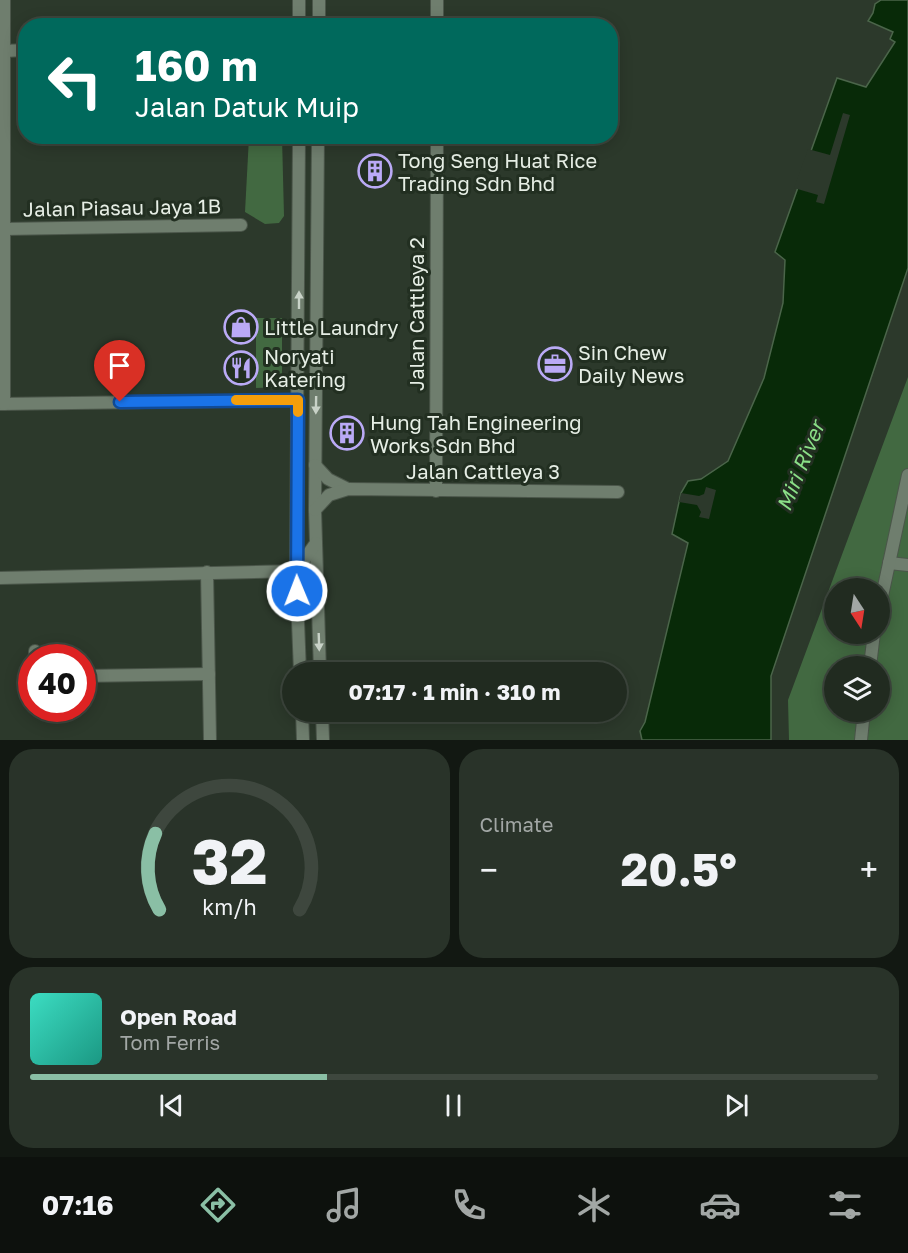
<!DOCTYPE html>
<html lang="en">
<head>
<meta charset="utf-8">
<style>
	body { margin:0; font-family:"Golos Text",sans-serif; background:#293329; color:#f1f3f6; height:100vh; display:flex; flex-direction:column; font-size:22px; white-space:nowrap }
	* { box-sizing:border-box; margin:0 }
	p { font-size:20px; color:#a2a7a5 }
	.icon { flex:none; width:33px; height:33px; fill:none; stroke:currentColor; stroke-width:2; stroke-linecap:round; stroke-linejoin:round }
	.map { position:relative; height:740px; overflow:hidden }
	.sheet { display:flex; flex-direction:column; gap:9px; padding:9px; background:#121812; flex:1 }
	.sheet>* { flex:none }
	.banner { position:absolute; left:18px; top:18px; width:600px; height:126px; border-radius:24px; box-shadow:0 3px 15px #0003,0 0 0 2px #3e473e; background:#00695c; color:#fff; overflow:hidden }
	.needle { width:39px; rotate:168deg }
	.buttons { position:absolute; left:824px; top:578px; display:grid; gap:12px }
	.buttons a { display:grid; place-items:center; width:66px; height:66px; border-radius:50%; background:#212b20; box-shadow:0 3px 15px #0003,0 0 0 2px #3e473e; font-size:30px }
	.speed { position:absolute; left:18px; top:644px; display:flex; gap:12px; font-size:30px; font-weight:700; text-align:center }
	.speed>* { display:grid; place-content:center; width:78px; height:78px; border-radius:50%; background:#212b20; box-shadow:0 3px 15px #0003,0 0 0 2px #3e473e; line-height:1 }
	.speed .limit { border:9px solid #d22; background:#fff; color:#111 }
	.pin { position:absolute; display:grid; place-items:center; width:51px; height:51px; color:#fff; margin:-62px -26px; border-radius:50% 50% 50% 0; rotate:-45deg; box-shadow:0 0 6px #0007 }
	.pin .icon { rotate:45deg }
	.me { position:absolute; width:66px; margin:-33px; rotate:359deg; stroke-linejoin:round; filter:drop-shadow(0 0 4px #0008) }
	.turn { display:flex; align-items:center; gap:21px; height:126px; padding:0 18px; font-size:27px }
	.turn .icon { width:78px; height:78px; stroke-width:2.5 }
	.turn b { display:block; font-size:42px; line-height:51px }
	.big { font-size:45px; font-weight:700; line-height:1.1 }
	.sheet .card { flex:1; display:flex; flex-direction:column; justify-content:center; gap:9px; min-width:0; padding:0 21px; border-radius:24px; background:#293329 }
	.sheet .dial { align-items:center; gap:0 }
	.dial svg { height:156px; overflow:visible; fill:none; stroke:#3e473e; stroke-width:7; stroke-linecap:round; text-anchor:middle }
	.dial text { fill:#f1f3f6; stroke:none }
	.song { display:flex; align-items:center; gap:18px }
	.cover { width:72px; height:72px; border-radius:9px; background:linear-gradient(135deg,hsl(170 70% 55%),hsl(170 70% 35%)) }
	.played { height:6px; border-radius:3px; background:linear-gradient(90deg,#8abfa5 35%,#3e473e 35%) }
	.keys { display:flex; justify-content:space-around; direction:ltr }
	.heat { display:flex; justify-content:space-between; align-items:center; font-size:33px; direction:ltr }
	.sheet .tiles { flex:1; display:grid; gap:9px; grid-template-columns:1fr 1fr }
	.card:last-child { grid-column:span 2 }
	.trip { position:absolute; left:282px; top:662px; width:345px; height:60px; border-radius:30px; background:#212b20; box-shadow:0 3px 15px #0003,0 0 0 2px #3e473e; font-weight:700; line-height:60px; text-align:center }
	.dock { display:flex; height:96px; justify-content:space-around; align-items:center; background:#0d110d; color:#a2a7a5 }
	.dock .icon { width:42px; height:42px }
	.dock .selected { color:#8abfa5 }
	.dock b { font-size:27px; color:#f1f3f6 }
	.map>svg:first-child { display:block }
	.green { fill:#426941; fill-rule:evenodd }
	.water { fill:#082a08; stroke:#4b654a; stroke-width:1.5 }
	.pier { fill:#2c392b }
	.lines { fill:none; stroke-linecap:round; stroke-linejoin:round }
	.minor-casing { stroke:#4b564a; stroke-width:14 }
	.minor { stroke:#6f7e6e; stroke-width:12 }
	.oneway { fill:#c8d2c7 }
	.route-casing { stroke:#114b97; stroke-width:15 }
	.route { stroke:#1a73e8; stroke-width:10 }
	.slow { stroke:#f59e0b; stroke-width:10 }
	.labels { text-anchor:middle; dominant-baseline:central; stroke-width:6; stroke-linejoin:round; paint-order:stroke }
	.poi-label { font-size:20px; fill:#e6eee5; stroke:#222f21; text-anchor:start }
	.street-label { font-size:20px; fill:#e6eee5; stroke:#222f21 }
	.water-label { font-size:21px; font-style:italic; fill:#8adf87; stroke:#222f21 }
</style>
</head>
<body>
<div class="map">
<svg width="908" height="740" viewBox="0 0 908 740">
	<rect width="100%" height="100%" fill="#2c392b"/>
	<g class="green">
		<path d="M249,137H282L284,216L279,223L265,224L245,212Z"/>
		<path d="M256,318H282V387L256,388Z"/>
		<path d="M908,377V740H789L788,700ZM834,588H879V633H834ZM834,666H879V711H834Z"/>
	</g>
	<path class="water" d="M881,0H908V268L771,676V740H642L640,731L645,722L688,543L672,534L681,493L688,481L701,479L728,461L764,378L783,303L785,260L775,252L837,78L866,87L895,42L890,39L893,32L868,21L873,13L875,4Z"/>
	<g class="pier">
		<path d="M843,113L850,115L824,204L816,202L818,195L794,188L808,149L830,155Z"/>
		<path d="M706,487L716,490L709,519L699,517L701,512L697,505L679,502L681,493L699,496L704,494Z"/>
	</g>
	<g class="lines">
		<defs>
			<g id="minor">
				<path d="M299,0V26"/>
				<path d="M319,26V0"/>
				<path d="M437,26V0"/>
				<path d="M4,51L26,50"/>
				<path d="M299,136L296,571L300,672"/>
				<path d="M318,136L315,510L320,672"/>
				<path d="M4,229L241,225"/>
				<path d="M0,404L298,400"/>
				<path d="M4,404V0"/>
				<path d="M315,465L328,479L348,489"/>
				<path d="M436,491L437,136"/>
				<path d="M315,510L329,495L348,489L618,492"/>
				<path d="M889,563L908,565"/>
				<path d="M207,572L210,740"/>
				<path d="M0,578L296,571L316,543"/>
				<path d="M879,610L908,475"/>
				<path d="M35,657V651"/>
				<path d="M870,666L874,633"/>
				<path d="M82,676L209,674"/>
				<path d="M302,711L303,740"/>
				<path d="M322,711L323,740"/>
				<path d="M861,740L864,711"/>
			</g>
		</defs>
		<use href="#minor" class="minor-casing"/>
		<use href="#minor" class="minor"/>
	</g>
	<defs><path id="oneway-solid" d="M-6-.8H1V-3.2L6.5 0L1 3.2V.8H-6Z" transform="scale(1.5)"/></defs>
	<g class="oneway">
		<use href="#oneway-solid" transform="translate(299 300) rotate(-90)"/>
		<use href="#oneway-solid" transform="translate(316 405) rotate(91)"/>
		<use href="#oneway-solid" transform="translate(319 642) rotate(88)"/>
	</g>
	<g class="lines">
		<defs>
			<path id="route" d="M120,402L298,400L297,591"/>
		</defs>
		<use href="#route" class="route-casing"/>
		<use href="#route" class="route"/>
		<path class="slow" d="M236,400H298V412"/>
	</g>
	<defs>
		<symbol id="building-ring" viewBox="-11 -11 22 22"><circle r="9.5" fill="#222f21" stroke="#baaaf6" stroke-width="1.5"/><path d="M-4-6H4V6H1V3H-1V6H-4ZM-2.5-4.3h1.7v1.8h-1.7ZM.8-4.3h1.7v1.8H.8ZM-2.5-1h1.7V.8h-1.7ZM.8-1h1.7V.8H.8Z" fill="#baaaf6"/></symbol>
		<symbol id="shop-ring" viewBox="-11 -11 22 22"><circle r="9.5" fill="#222f21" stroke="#baaaf6" stroke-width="1.5"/><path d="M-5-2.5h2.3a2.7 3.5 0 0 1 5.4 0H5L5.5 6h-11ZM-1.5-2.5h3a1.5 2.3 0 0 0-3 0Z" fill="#baaaf6"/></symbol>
		<symbol id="office-ring" viewBox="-11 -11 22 22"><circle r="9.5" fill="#222f21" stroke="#baaaf6" stroke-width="1.5"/><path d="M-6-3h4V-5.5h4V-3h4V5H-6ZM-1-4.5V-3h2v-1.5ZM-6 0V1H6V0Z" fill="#baaaf6"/></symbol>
		<symbol id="restaurant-ring" viewBox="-11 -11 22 22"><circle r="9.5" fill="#222f21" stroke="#baaaf6" stroke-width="1.5"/><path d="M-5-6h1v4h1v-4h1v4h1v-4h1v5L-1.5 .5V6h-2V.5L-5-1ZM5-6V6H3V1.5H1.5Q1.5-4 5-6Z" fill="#baaaf6"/></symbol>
	</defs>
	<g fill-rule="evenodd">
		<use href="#building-ring" x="356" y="152" width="38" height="38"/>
		<use href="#shop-ring" x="222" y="308" width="38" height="38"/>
		<use href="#office-ring" x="536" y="345" width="38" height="38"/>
		<use href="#restaurant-ring" x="222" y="349" width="38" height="38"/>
		<use href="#building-ring" x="328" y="414" width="38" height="38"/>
	</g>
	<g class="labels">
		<g class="poi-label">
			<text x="398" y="160">Tong Seng Huat Rice<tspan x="398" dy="23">Trading Sdn Bhd</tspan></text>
			<text x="264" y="327">Little Laundry</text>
			<text x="578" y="352">Sin Chew<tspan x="578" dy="23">Daily News</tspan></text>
			<text x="264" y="356">Noryati<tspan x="264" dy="23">Katering</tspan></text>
			<text x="370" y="422">Hung Tah Engineering<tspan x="370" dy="23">Works Sdn Bhd</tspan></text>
		</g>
		<g class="street-label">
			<text transform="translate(122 207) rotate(-1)">Jalan Piasau Jaya 1B</text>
			<text transform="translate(416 314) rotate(-90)">Jalan Cattleya 2</text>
			<text x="483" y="471">Jalan Cattleya 3</text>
		</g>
		<g class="water-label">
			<text transform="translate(800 466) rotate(-68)">Miri River</text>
		</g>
	</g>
</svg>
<div class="buttons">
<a><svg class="needle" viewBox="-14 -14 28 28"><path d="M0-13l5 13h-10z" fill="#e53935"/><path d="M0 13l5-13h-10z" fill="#a2a7a5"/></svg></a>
<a><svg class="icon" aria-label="layers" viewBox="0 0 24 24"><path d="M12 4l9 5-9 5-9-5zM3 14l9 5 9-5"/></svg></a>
</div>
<div class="speed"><div class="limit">40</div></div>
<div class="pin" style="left:120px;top:402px;background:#d93025"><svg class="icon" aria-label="arrive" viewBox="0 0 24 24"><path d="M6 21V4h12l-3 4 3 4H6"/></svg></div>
<svg class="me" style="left:297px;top:591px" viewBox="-20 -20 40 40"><circle r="17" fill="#1a73e8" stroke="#fff" stroke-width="3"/><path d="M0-11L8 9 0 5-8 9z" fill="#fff"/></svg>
<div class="trip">07:17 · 1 min · 310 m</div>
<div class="banner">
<div class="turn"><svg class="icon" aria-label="left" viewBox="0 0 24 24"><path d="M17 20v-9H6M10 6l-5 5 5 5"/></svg><div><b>160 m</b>Jalan Datuk Muip</div></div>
</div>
</div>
<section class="sheet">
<div class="tiles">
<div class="card dial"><svg viewBox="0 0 100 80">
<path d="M14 69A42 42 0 1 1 86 69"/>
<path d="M14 69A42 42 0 0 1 12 30" stroke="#8abfa5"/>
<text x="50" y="56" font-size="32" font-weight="700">32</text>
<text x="50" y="72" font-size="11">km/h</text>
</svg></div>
<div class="card"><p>Climate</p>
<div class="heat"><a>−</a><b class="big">20.5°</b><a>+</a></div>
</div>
<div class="card">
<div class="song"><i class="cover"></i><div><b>Open Road</b><p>Tom Ferris</p></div></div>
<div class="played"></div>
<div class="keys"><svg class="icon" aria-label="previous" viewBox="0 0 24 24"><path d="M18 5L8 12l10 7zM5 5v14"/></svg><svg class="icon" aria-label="pause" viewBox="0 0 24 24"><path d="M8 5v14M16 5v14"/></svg><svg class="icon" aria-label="next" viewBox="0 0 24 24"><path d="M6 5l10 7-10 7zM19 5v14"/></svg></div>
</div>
</div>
</section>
<nav class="dock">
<b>07:16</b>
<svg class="icon selected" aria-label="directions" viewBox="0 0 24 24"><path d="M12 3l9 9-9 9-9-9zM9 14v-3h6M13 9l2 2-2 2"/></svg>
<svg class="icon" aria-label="music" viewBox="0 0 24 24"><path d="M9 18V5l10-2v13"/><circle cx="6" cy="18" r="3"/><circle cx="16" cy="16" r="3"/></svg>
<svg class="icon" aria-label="phone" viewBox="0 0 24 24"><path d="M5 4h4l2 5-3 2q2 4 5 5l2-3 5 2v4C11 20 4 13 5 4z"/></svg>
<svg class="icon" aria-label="climate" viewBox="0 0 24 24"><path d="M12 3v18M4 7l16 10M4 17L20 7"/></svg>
<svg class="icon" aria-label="car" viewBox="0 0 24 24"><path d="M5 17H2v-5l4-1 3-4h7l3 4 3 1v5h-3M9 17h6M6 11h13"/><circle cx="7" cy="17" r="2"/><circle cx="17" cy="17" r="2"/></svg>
<svg class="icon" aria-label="filters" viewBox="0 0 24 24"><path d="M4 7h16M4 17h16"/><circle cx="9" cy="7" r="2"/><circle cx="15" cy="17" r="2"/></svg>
</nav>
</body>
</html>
